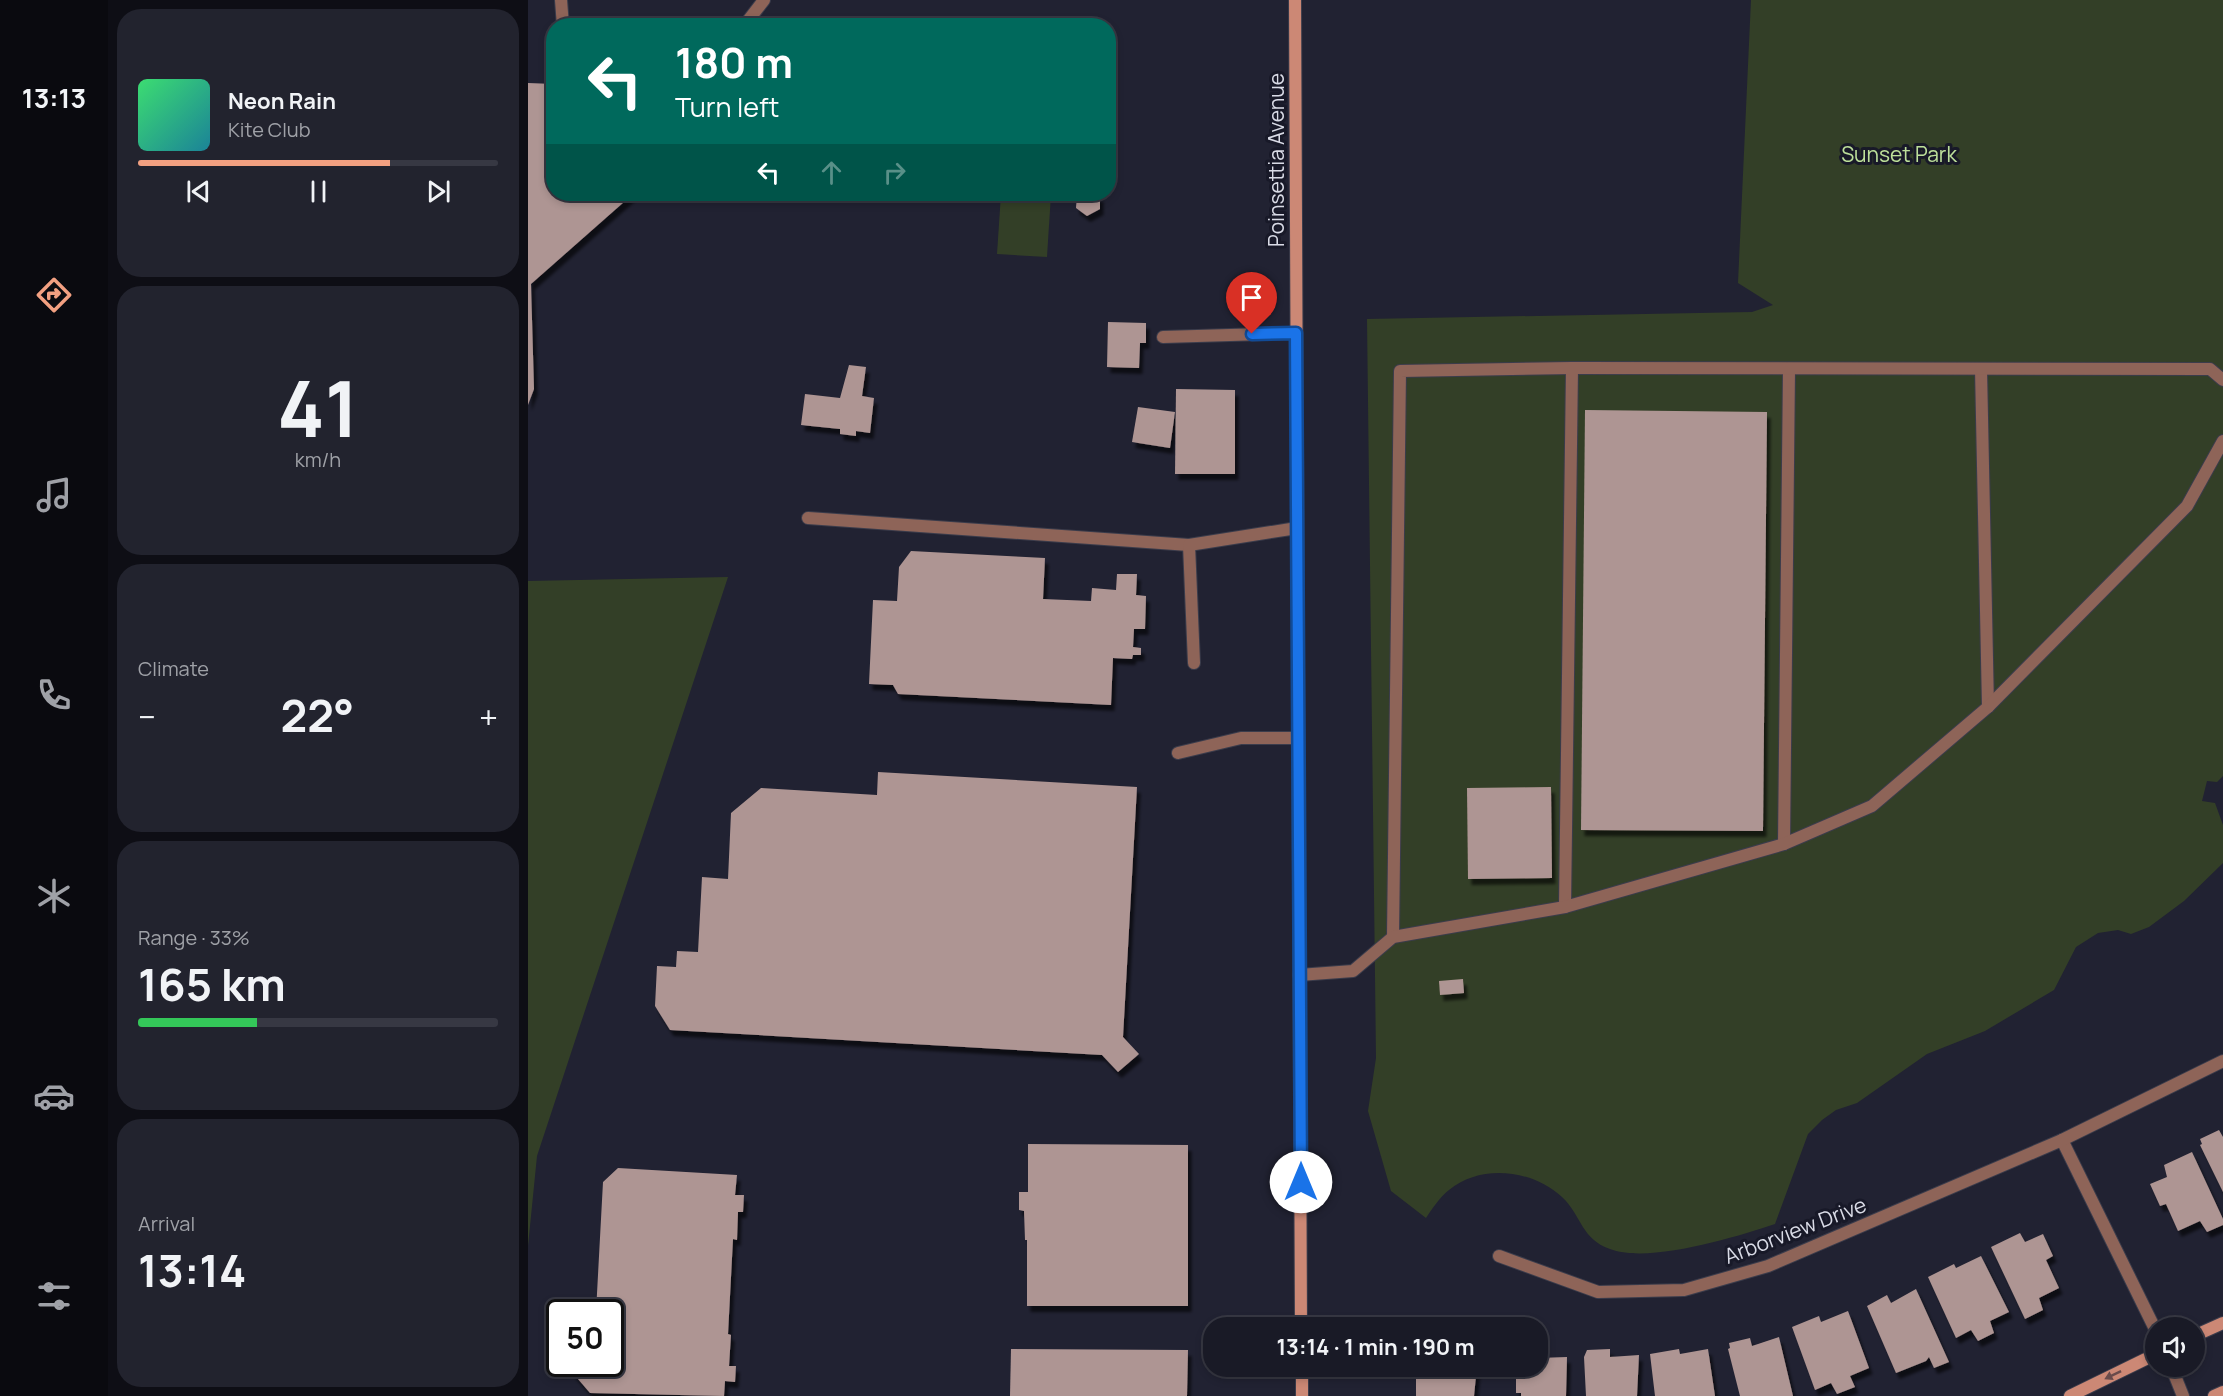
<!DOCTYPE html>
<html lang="en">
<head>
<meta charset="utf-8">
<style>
	body { margin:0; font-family:Manrope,sans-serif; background:#22232e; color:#f1f3f6; height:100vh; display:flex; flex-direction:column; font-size:22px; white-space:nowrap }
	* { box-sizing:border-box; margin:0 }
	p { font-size:20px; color:#9fa1a7 }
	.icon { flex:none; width:33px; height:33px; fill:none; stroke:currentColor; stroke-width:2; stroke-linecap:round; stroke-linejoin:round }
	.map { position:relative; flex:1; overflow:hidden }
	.side { display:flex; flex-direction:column; gap:9px; padding:9px; background:#0e0e15; width:420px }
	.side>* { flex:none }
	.guide { position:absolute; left:18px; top:18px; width:570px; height:183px; border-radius:24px; box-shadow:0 3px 9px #0003,0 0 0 2px #373843; background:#00695c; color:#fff; overflow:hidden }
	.controls { position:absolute; left:1617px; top:1317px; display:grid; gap:12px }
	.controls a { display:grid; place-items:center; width:60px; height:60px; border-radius:50%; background:#191a26; box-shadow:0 3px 9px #0003,0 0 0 2px #373843; font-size:30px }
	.speed { position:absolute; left:18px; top:1299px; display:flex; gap:12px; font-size:30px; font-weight:700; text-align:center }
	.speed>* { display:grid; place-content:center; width:78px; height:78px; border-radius:50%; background:#191a26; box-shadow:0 3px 9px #0003,0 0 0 2px #373843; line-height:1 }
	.speed .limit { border:3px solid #111; border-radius:9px; background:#fff; color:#111 }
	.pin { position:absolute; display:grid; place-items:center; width:51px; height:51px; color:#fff; margin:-62px -26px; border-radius:50% 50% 50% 0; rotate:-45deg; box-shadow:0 0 6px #0007 }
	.pin .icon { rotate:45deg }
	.me { position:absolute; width:66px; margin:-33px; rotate:0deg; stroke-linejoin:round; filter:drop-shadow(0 0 4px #0008) }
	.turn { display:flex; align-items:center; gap:21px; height:126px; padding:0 30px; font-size:27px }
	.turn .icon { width:78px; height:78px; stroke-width:2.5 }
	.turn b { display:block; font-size:42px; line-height:51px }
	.lanes { display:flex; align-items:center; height:57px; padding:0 30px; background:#0003; justify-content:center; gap:30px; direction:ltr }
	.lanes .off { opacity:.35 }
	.big { font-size:45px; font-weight:700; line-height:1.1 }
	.side .tile { flex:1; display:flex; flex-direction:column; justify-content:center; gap:9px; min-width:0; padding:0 21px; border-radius:24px; background:#22232e }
	.side .dial { align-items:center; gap:0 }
	.dial b { font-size:78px; line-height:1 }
	.song { display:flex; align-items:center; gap:18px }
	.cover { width:72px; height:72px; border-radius:9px; background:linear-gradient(135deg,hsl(140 70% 55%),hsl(190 70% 35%)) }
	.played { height:6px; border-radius:3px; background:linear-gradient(90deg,#f2a081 70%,#373843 70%) }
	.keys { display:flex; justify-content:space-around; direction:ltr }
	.heat { display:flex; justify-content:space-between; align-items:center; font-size:33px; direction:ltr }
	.charge { height:9px; border-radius:4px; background:linear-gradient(90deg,#34c759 33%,#373843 0) }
	.trip { position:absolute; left:675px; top:1317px; width:345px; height:60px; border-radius:24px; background:#191a26; box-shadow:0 3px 9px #0003,0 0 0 2px #373843; font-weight:700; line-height:60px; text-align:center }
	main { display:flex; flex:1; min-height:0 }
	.dock { display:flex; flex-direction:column; width:108px; justify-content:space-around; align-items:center; background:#0a0a0f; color:#9fa1a7 }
	.dock .icon { width:42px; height:42px }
	.dock .on { color:#f2a081 }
	.dock b { font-size:27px; color:#f1f3f6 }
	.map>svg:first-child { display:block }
	.green { fill:#333f27 }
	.building { fill:#ae9593; filter:url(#shadow) }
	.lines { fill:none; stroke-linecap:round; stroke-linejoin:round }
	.lane-casing { stroke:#3b3c4b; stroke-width:14 }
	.street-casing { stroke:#3b3c4b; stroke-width:14 }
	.secondary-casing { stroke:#3b3c4b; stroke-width:14 }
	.lane { stroke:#8e6458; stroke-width:12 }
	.street { stroke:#8e6458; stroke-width:12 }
	.secondary { stroke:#cc8875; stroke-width:12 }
	.oneway { fill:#694b4b }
	.route-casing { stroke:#114b97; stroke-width:15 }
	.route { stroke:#1a73e8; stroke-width:10 }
	.labels { text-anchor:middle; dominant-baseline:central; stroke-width:6; stroke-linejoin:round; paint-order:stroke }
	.park-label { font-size:21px; fill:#bde09a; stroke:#181928 }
	.street-label { font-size:21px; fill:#d9dbe6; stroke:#181928 }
</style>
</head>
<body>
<main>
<nav class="dock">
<b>13:13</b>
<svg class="icon on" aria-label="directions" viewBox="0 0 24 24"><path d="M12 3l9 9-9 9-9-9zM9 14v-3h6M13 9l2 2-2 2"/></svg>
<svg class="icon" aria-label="music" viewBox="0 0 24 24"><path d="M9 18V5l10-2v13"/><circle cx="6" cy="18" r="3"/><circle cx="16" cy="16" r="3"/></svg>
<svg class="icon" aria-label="phone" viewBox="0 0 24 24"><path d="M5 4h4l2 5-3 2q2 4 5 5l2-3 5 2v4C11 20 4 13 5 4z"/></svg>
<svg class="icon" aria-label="climate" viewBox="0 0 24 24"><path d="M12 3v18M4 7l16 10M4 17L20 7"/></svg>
<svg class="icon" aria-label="car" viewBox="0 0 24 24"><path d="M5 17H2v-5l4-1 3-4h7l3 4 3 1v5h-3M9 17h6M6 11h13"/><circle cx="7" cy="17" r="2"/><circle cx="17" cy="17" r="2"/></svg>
<svg class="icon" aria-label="filters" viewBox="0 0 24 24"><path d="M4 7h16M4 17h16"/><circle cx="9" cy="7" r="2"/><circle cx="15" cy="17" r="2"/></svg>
</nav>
<section class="side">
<div class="tile">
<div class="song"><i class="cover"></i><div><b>Neon Rain</b><p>Kite Club</p></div></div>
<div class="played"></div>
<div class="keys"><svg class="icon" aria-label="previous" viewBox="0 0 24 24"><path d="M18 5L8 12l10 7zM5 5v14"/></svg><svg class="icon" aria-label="pause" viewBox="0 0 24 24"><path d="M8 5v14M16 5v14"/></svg><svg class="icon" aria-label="next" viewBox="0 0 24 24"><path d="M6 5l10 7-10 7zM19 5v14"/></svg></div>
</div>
<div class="tile dial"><b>41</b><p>km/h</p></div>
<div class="tile"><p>Climate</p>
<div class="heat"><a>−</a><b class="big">22°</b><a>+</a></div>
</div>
<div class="tile"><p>Range · 33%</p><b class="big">165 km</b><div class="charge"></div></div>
<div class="tile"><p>Arrival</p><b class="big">13:14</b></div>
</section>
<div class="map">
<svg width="1695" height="1396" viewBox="0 0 1695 1396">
	<defs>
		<filter id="shadow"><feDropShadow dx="3.5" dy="6" stdDeviation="1.5" flood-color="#0009"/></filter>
	</defs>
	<rect width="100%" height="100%" fill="#212232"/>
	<g class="green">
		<path d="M1223,0H1695V776L1689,782L1679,781L1674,801L1687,803L1695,825V863L1656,901L1621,927L1603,934L1590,930L1570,933L1548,947L1526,990L1457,1031L1399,1054L1329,1103L1308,1110L1294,1120L1280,1134L1247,1224C1208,1237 1120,1264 1082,1249C1053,1239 1054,1216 1034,1197C1005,1170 953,1163 921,1190C912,1197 904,1209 898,1218L863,1191L840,1111L848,1058L839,319L1224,312L1245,305L1210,283Z"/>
		<path d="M473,194H523L519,257L469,254Z"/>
		<path d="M200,577L9,1156L0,1246V581Z"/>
	</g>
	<g class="building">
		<path d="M0,83L26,84V194H105L3,284L6,389L0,405Z"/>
		<path d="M549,194L572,196V209L559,216L548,208Z"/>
		<path d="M580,322L618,323V343H612L611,368L579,367Z"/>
		<path d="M321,365L338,367L334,396L346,398L342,433L328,431V436L312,434V429L273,425L277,394L312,398Z"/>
		<path d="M648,389L707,390V474H647Z"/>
		<path d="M610,407L647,412L642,448L604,442Z"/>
		<path d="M1057,410L1239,412L1235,831L1053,830Z"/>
		<path d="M383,551L517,558L515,599L563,601L564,588L588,590L589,574H609L608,595L618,596L617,629H606L605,647L613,648V655H605L604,659L585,658L583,705L370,694L365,685L341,684L345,600L369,601L371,567Z"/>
		<path d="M350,772L609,787L595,1037L611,1054L590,1072L574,1055L142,1030L127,1006L129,966L148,967L149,951L170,952L174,877L200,879L203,813L233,788L349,795Z"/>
		<path d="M1023,787L1024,878L940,879L939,788Z"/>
		<path d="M935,979L936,993L912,995L911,981Z"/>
		<path d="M1691,1130L1695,1137V1192L1672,1145L1674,1144L1672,1139Z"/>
		<path d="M500,1144L660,1145V1306H499V1240H497L496,1211L491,1210V1192H500Z"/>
		<path d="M1664,1152L1695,1219V1225L1679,1232L1672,1221L1650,1231L1638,1204L1632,1206L1622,1184L1639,1177L1636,1165Z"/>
		<path d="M90,1168L209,1175L207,1195H216L215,1212H210L209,1240L205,1239L200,1334L203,1335L201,1366H208L207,1382L197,1381L196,1396L62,1393L44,1372L45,1364H82V1312H68L75,1182Z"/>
		<path d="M1492,1233L1497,1242L1515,1234L1525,1256L1518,1260L1531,1288L1511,1298L1515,1310L1497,1319L1463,1247Z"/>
		<path d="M1453,1256L1481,1312L1462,1321L1466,1333L1450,1341L1443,1330L1428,1338L1400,1277L1426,1264L1428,1268Z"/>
		<path d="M1388,1289L1421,1362L1406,1368L1401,1357L1398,1361L1368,1373L1339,1306L1359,1295L1363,1303Z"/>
		<path d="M1320,1311L1341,1368L1322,1376L1327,1387L1309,1394L1303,1383L1287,1390L1264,1327L1291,1316L1293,1322Z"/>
		<path d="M1251,1337L1265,1396H1212L1200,1349L1202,1348L1201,1343L1222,1338L1224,1346Z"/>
		<path d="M483,1349L660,1350L659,1396H482Z"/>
		<path d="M1082,1349V1357L1111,1355L1109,1396H1058L1056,1357L1059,1350Z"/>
		<path d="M1151,1349L1152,1354L1180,1349L1187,1396H1127L1122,1354Z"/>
		<path d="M1039,1357L1038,1396H993V1393H988V1369L1010,1366V1358Z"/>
		<path d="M888,1366H949L946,1396H888Z"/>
	</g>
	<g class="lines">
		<defs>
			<g id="lane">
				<path d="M33,0L35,26"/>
				<path d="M216,26L236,0"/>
				<path d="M635,337L768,333"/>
				<path d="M1453,369L1460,707"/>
				<path d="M280,518L661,545"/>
				<path d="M666,663L661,545L769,528"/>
				<path d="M650,753L713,738H770"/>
				<path d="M1256,844L1261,369"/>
				<path d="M1037,907L1044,368"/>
				<path d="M865,937L872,371L1044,368L1682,369L1695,380"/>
				<path d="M771,975L825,971L865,937L1037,907L1256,844L1344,806L1460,707L1659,506L1695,441"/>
			</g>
			<g id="street">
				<path d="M1534,1140L1628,1331"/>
				<path d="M971,1256L1070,1292L1156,1290L1240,1266L1534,1140L1695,1061"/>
				<path d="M1643,1366L1655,1396"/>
			</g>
			<g id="secondary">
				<path d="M767,0L773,1328"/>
				<path d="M1666,1336L1695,1323"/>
				<path d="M774,1366V1396"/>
				<path d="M1542,1396L1628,1354"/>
				<path d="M1686,1396L1695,1392"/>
			</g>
		</defs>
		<use href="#lane" class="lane-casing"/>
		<use href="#street" class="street-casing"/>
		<use href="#secondary" class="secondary-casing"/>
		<use href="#lane" class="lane"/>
		<use href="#street" class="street"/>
		<use href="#secondary" class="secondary"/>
	</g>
	<defs><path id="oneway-solid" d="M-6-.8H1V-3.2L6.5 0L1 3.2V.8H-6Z" transform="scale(1.5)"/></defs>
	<use class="oneway" href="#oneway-solid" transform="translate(1585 1375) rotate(154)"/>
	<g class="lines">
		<defs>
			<path id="route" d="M724,334L768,333L773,1182"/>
		</defs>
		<use href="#route" class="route-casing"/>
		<use href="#route" class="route"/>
	</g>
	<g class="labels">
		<g class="park-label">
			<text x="1371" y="154">Sunset Park</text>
		</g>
		<g class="street-label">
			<text transform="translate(748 160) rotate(-90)">Poinsettia Avenue</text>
			<text transform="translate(1267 1230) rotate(-21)">Arborview Drive</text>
		</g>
	</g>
</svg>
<div class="controls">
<a><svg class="icon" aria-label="sound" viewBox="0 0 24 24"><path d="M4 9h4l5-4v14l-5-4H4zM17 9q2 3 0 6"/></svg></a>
</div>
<div class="speed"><div class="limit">50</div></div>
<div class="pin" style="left:724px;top:334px;background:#d93025"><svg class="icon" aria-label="arrive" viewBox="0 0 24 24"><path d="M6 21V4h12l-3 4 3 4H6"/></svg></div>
<svg class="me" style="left:773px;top:1182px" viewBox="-20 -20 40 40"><circle r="19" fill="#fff"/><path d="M0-13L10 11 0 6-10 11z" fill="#1a73e8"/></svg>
<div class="trip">13:14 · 1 min · 190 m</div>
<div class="guide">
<div class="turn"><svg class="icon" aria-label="left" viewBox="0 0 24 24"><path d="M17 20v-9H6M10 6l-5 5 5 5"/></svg><div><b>180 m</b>Turn left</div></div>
<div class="lanes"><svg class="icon" aria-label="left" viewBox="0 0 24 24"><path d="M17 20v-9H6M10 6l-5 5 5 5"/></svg><svg class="icon off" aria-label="ahead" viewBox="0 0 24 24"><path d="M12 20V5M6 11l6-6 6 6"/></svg><svg class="icon off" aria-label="right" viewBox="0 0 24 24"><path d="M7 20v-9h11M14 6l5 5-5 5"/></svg></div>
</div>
</div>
</main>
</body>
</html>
